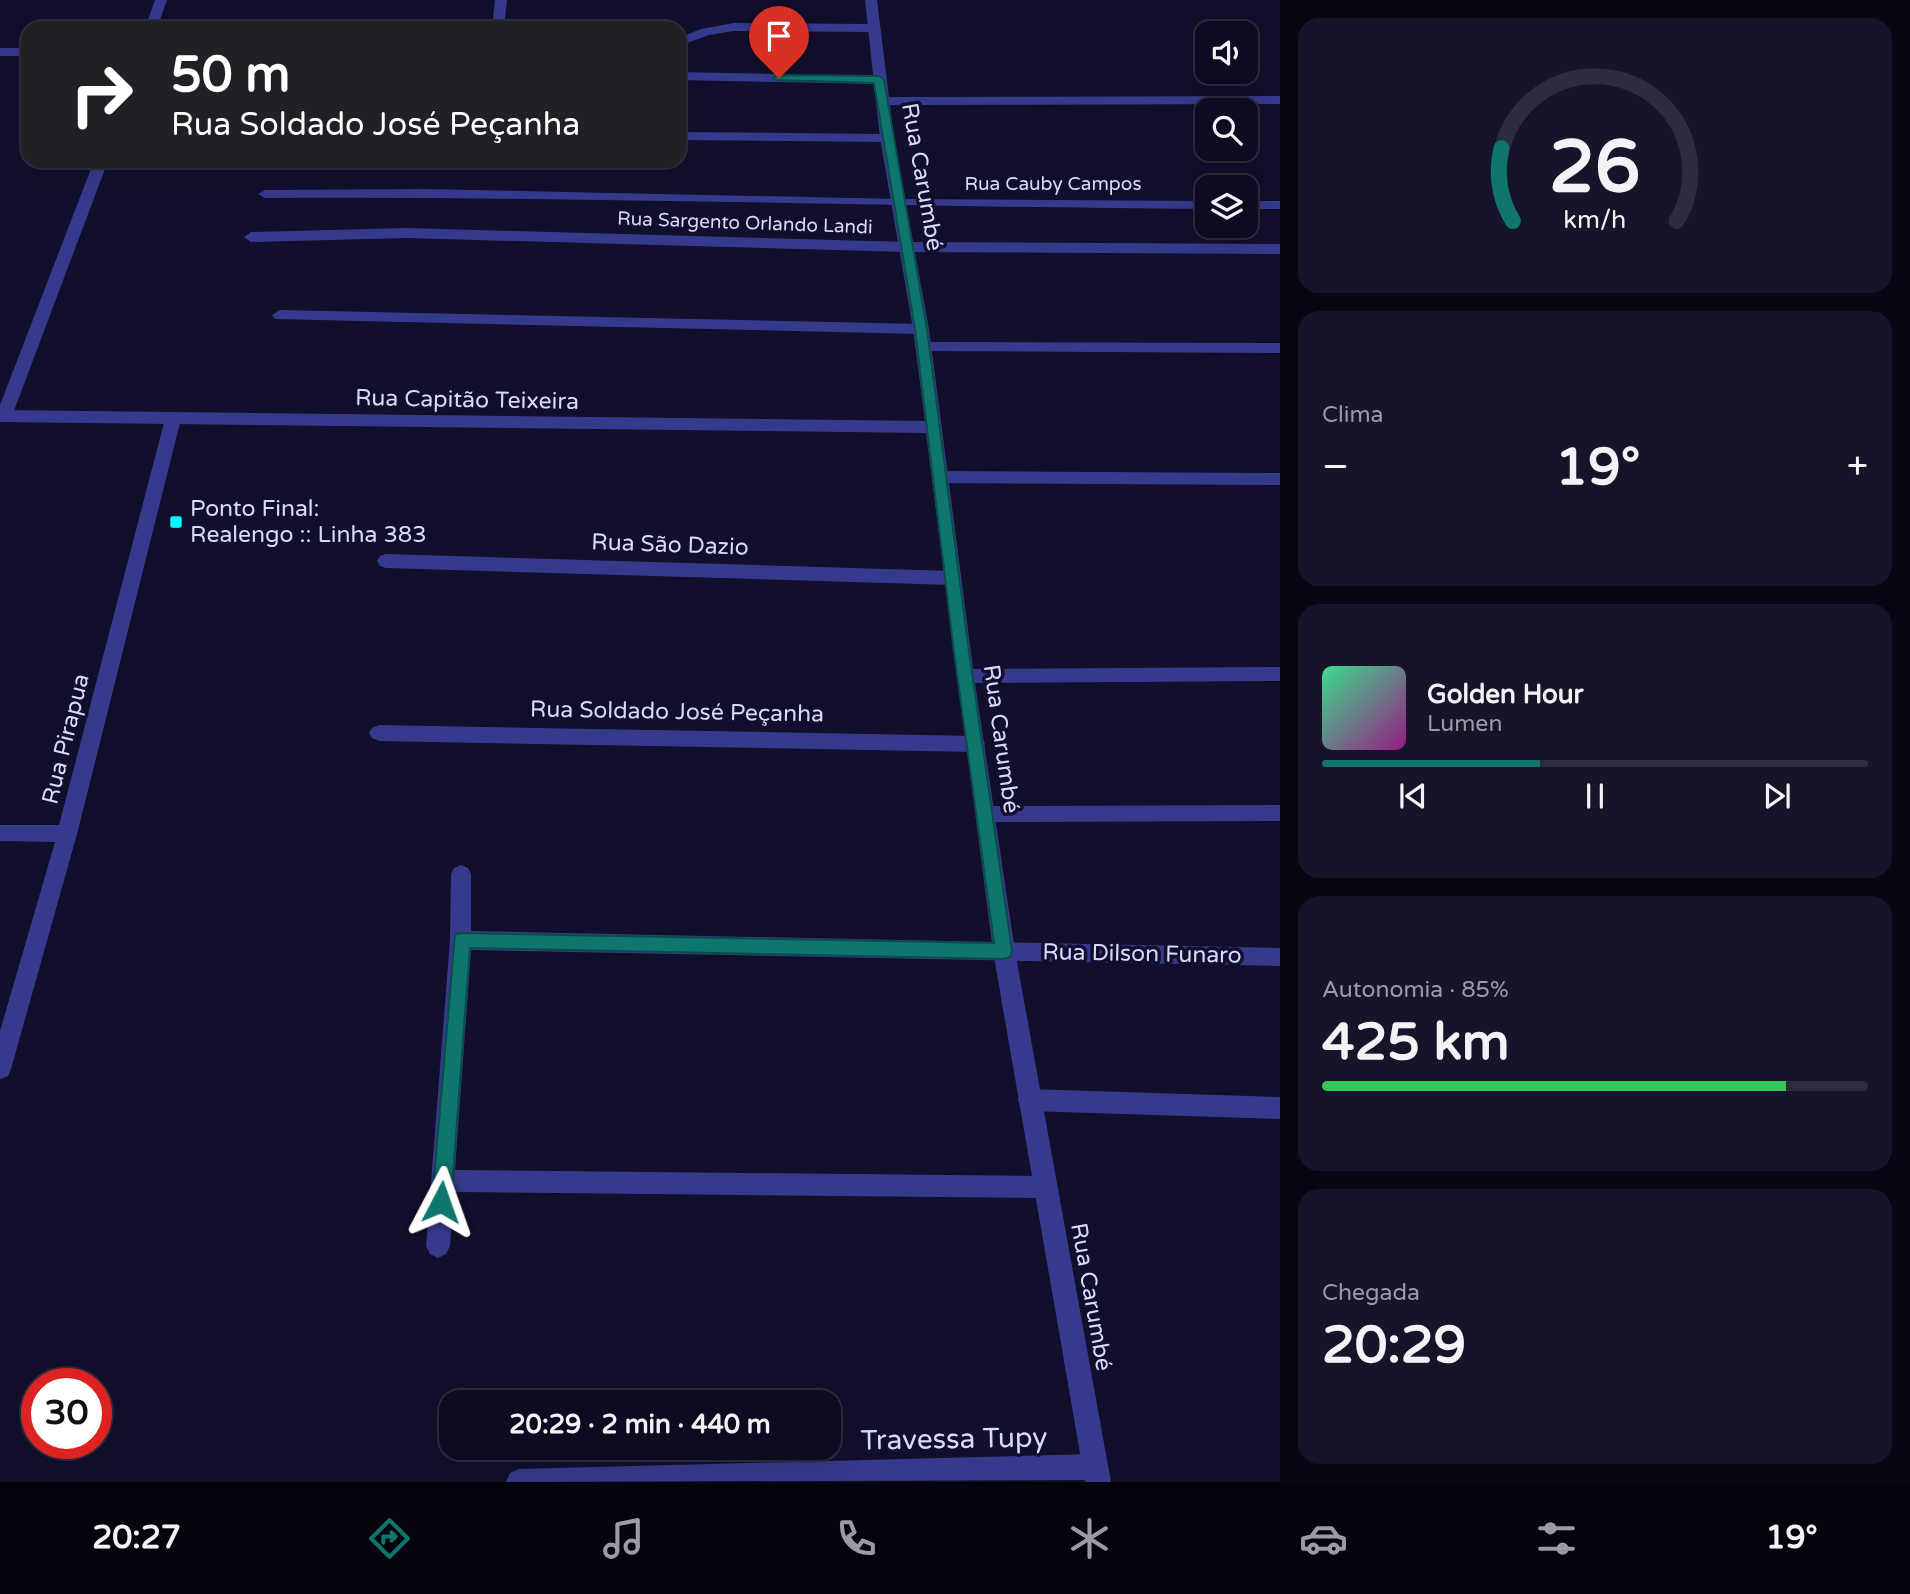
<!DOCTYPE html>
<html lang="pt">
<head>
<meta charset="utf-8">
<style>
	body { margin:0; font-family:"Varela Round",sans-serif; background:#161429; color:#f1f3f6; height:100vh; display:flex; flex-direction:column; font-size:26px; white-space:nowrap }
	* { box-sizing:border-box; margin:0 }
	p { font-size:23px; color:#9a9ba5 }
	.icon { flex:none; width:38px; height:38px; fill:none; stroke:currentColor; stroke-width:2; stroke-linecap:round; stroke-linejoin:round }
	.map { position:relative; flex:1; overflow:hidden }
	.side { display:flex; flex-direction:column; gap:18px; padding:18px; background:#070612; width:630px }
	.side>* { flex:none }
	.hud { position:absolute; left:21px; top:21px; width:665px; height:147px; border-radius:21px; box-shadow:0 7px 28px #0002,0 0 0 2px #2d2b3e; background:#202124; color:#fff; overflow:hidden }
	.controls { position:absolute; left:1195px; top:21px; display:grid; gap:14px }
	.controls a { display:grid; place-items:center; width:63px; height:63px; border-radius:14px; background:#0d0b20; box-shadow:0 7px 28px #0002,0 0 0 2px #2d2b3e; font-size:35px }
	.speed { position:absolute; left:21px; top:1368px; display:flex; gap:14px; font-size:35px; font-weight:700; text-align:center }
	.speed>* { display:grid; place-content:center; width:91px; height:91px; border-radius:50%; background:#0d0b20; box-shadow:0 7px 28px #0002,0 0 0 2px #2d2b3e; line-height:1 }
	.speed .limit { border:10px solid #d22; background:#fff; color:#111 }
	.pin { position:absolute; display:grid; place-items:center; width:60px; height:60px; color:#fff; margin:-72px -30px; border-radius:50% 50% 50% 0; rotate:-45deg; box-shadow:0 0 7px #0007 }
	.pin .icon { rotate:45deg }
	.me { position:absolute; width:77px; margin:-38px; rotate:4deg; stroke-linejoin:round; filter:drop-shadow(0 0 5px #0008) }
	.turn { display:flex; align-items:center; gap:24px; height:147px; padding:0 35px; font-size:32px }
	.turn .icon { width:91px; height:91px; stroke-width:2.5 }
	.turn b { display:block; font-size:49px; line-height:60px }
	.big { font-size:52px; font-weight:800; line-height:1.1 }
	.side .card { flex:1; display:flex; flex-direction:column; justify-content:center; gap:10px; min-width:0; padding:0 24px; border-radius:21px; background:#161429 }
	.side .dial { align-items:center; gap:0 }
	.dial svg { height:182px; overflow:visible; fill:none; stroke:#2d2b3e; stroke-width:7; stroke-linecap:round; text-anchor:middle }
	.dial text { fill:#f1f3f6; stroke:none }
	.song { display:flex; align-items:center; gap:21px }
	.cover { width:84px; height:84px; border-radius:10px; background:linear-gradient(135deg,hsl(150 70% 55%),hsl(310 70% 35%)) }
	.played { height:7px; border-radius:4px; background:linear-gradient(90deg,#0f766e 40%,#2d2b3e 40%) }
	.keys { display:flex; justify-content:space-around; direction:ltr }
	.heat { display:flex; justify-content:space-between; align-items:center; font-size:38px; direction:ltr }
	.charge { height:10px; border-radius:5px; background:linear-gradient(90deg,#34c759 85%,#2d2b3e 0) }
	.trip { position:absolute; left:439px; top:1390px; width:402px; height:70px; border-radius:21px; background:#0d0b20; box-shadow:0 7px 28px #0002,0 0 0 2px #2d2b3e; font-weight:800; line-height:70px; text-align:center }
	.tabs { display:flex; height:112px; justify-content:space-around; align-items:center; background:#05040d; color:#9a9ba5 }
	.tabs .icon { width:49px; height:49px }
	.tabs .active { color:#0f766e }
	.tabs b { font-size:32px; color:#f1f3f6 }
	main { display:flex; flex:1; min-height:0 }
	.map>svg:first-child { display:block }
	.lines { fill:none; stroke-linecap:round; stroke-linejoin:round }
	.minor { fill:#363a8d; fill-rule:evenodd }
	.tertiary { fill:#363a8d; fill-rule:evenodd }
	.route { fill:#0f766e; stroke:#0a4d48; stroke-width:2 }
	.poi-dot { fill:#04f9ff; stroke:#110f2b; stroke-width:2.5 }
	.labels { text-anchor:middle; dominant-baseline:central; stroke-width:7; stroke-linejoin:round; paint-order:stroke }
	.far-street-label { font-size:19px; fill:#dad8ff; stroke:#110f2b }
	.street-label { font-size:23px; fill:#dad8ff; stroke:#110f2b }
	.poi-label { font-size:23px; fill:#dad8ff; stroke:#110f2b; text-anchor:start }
	.near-street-label { font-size:28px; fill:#dad8ff; stroke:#110f2b }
</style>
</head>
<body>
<main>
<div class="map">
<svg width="1280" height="1482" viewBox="0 0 1280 1482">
	<rect width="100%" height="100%" fill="#110f2b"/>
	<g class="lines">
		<g class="minor">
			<path d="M155,0H167L157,28H145Z"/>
			<path d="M495,0H507L504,28H492Z"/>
			<path d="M734,23L873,24L879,28L873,32L734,31L709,35L679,46V38L701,29Z"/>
			<rect x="0" y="48" width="28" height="8"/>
			<path d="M679,72L879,76L886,80L879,84L679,80Z"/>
			<path d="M1280,96V104L882,105L875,101L882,97Z"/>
			<path d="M679,132L887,134L894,138L887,142L679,140Z"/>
			<path d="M94,161H108L12,416L10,420H0V405Z"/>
			<path d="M425,189L899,199L1208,201V209C893,207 579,196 265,198L258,194L265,190Z"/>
			<rect x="1246" y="201" width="34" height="8"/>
			<path d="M407,228L907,242L1280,244V254L907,252L407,238L251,242L244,237L251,232Z"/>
			<path d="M280,310L921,324L929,329L921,334L275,319L272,315Z"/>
			<path d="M923,342L1280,343V353L917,351L915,347Z"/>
			<path d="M173,413L181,419L77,834L11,1069L8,1076L0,1079V1031L55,842L0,841V825H59L165,419Z"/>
			<path d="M940,471L1280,473V485L940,483L932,477Z"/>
			<path d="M386,554L952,571L958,573L961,578L958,583L952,585L386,568L380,566L377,561L380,556Z"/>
			<path d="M1280,667V681L965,683L958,681L956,676L958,671L965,669Z"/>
			<path d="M379,725L975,736L982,738L985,744L982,750L975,752L379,741L372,738L369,733L372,728Z"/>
			<path d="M1280,805V821L986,822L979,820L976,814L979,808L986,806Z"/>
			<path d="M461,865L468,868L471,874V931L1280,948V966L471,950L455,1170L1045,1176L1053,1179L1057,1187L1053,1195L1045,1198L454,1192L450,1246L446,1254L438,1258L430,1254L426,1246L450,940L451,874L454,868Z"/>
			<path d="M1029,1089L1280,1097V1119L1029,1111L1021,1108L1018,1100L1021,1092Z"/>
			<path d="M1095,1454L1104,1458L1108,1467L1104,1476L1095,1480L506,1482L510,1473L519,1469Z"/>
		</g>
		<path class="tertiary" d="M865,0H877L894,138L929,329L974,676L1015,951L1111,1482H1085L993,951L926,433L0,422V410L925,421L913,329L880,138Z"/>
	</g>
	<path class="route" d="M779,75L879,76L884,80L927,329L969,652L1012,951L1010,957L1004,959L470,948L451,1202L448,1209L441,1212L434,1209L432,1202L455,935L461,933L994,943L954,652L915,329L874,83L775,80L773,78Z"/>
	<rect class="poi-dot" x="169" y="515" width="14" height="14" rx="3.5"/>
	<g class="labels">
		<g class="far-street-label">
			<text x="1053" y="184">Rua Cauby Campos</text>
			<text transform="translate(745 223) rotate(2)">Rua Sargento Orlando Landi</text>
		</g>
		<g class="street-label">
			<text transform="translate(922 177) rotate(80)">Rua Carumbé</text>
			<text transform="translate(467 400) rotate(1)">Rua Capitão Teixeira</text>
			<text transform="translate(670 545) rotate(2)">Rua São Dazio</text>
			<text transform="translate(677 712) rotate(1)">Rua Soldado José Peçanha</text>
			<text transform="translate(66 739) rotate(-76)">Rua Pirapua</text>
			<text transform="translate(1001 739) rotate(82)">Rua Carumbé</text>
			<text transform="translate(1142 954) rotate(1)">Rua Dilson Funaro</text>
			<text transform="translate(1091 1297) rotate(80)">Rua Carumbé</text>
		</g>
		<g class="poi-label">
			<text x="190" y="509">Ponto Final:<tspan x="190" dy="26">Realengo :: Linha 383</tspan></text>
		</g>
		<g class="near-street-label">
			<text transform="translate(954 1439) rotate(-1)">Travessa Tupy</text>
		</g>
	</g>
</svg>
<div class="controls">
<a><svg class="icon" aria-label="sound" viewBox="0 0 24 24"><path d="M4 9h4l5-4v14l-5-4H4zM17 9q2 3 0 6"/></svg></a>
<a><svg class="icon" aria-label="search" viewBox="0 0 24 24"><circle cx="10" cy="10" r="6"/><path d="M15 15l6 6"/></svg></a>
<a><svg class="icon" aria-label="layers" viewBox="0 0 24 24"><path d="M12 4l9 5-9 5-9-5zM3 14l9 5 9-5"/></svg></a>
</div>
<div class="speed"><div class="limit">30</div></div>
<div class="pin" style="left:779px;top:78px;background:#d93025"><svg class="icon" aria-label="arrive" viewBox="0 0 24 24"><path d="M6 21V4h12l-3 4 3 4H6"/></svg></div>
<svg class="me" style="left:441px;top:1202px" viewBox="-20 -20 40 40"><path d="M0-17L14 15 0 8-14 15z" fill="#0f766e" stroke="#fff" stroke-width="4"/></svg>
<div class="trip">20:29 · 2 min · 440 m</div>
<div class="hud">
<div class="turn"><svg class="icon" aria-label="right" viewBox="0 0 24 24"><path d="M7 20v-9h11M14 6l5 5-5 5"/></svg><div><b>50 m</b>Rua Soldado José Peçanha</div></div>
</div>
</div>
<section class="side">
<div class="card dial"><svg viewBox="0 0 100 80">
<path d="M14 69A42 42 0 1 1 86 69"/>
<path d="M14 69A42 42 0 0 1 9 37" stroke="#0f766e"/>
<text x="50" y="56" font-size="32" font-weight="700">26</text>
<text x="50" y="72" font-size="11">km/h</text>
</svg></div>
<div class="card"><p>Clima</p>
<div class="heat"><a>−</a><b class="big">19°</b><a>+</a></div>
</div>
<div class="card">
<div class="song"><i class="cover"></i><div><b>Golden Hour</b><p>Lumen</p></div></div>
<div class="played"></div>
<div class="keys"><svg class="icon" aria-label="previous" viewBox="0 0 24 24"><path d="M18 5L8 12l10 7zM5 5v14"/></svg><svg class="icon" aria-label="pause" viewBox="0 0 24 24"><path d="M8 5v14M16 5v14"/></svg><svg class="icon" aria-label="next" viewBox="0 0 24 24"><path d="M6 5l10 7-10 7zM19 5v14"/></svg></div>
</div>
<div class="card"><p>Autonomia · 85%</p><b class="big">425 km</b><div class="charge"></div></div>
<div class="card"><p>Chegada</p><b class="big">20:29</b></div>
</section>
</main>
<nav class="tabs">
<b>20:27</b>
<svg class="icon active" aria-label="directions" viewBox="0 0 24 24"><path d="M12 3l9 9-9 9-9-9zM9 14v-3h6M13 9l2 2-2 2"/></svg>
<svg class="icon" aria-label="music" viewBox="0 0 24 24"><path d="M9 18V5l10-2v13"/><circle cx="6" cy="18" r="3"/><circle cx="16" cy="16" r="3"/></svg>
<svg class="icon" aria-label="phone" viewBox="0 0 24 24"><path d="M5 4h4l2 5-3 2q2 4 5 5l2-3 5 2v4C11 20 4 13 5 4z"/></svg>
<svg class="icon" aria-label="climate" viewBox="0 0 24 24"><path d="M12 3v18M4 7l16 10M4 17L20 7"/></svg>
<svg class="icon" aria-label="car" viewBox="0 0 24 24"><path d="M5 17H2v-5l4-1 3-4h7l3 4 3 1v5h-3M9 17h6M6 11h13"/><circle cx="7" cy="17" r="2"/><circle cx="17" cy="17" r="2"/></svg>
<svg class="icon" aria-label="filters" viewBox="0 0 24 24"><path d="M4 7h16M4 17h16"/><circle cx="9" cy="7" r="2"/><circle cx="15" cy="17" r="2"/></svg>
<b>19°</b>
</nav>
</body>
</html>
